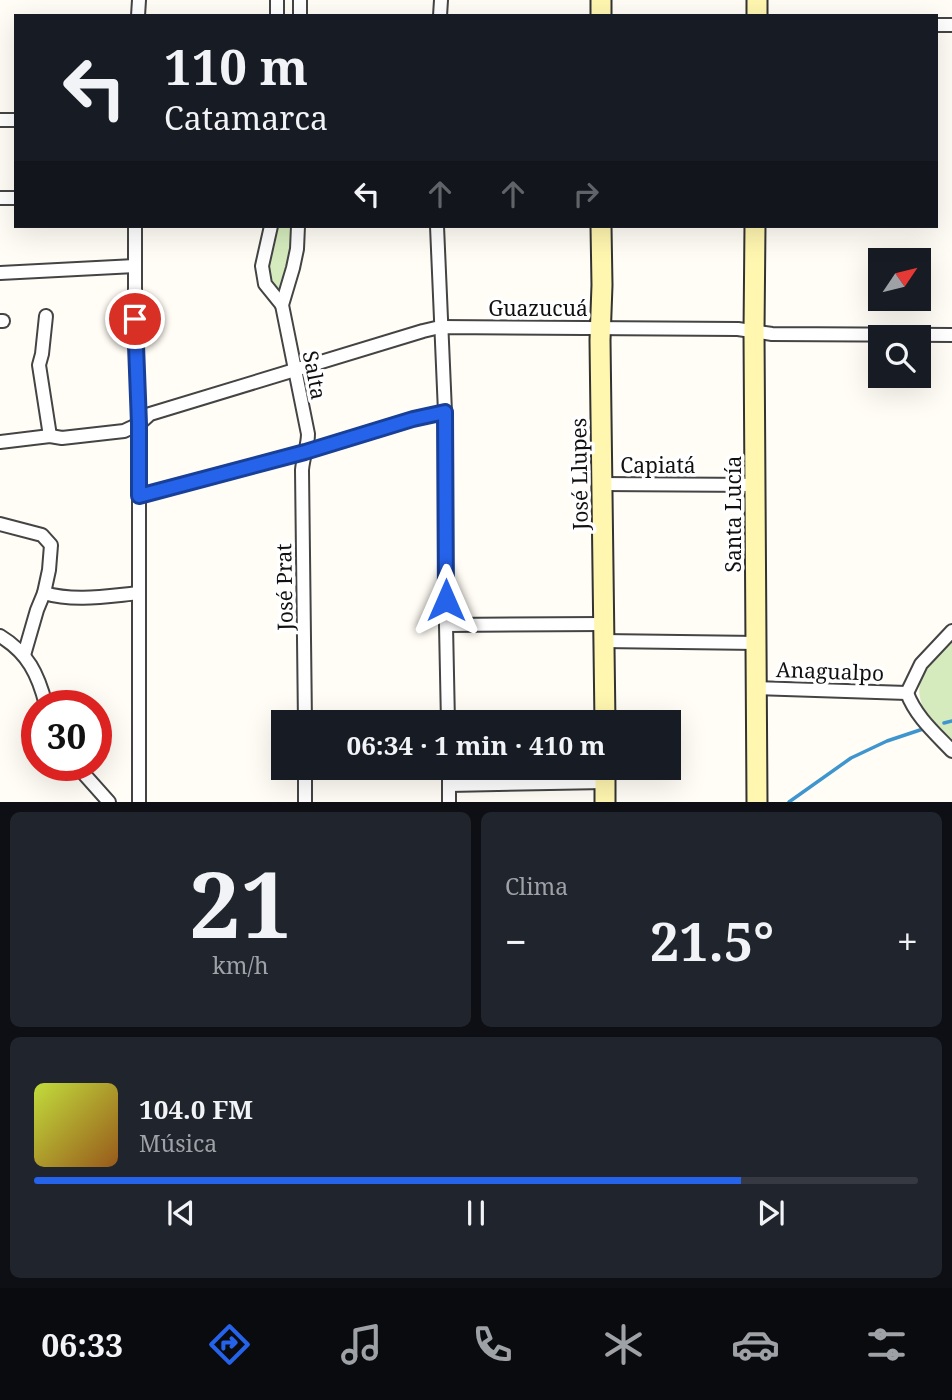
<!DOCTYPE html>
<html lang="es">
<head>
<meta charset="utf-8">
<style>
	body { margin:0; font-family:"Noto Serif",serif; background:#20242c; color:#f1f3f6; height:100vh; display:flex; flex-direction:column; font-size:26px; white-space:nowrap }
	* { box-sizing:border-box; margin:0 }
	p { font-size:23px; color:#9ea1a6 }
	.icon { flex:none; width:38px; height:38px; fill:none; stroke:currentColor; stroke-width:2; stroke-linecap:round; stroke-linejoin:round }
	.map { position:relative; height:802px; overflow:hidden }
	.drawer { display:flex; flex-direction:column; gap:10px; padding:10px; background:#0d0f14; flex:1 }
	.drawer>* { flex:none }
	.top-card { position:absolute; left:14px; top:14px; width:924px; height:214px; border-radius:0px; box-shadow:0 7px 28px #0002; background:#171b24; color:#f1f3f6; overflow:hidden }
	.needle { width:46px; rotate:55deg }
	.buttons { position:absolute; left:868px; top:248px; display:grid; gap:14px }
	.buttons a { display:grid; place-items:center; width:63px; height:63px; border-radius:0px; background:#171b24; box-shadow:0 7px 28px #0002; font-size:35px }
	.speed { position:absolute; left:21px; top:690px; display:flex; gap:14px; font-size:35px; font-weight:700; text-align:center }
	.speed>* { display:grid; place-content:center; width:91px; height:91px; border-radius:50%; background:#171b24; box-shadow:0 7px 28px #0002; line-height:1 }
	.speed .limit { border:10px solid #d22; background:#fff; color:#111 }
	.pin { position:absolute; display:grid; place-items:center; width:60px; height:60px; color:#fff; margin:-30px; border:4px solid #fff; border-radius:50%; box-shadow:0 2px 7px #0007 }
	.me { position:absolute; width:77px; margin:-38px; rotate:0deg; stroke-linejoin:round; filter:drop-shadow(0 0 5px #0008) }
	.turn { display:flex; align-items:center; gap:24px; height:147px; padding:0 35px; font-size:32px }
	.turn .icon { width:91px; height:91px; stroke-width:2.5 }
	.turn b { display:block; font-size:49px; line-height:60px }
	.lanes { display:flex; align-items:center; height:66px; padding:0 35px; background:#0003; justify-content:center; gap:35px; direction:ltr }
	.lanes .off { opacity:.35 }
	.big { font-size:52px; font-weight:700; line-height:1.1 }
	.drawer .widget { flex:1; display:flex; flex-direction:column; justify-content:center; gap:10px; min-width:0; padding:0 24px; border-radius:10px; background:#20242c }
	.drawer .dial { align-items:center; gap:0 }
	.dial b { font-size:91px; line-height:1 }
	.song { display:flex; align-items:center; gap:21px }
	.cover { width:84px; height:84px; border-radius:10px; background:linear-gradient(135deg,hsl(70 70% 55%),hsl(30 70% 35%)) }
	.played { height:7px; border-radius:4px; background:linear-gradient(90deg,#2563eb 80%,#363941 80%) }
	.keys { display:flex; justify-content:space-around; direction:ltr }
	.heat { display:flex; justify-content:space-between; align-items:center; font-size:38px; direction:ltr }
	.drawer .tiles { flex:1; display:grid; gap:10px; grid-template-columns:1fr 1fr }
	.widget:last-child { grid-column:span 2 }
	.trip { position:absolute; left:271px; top:710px; width:410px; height:70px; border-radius:0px; background:#171b24; box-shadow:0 7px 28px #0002; font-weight:700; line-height:70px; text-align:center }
	.tabs { display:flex; height:112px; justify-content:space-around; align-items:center; background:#090b0e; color:#9ea1a6 }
	.tabs .icon { width:49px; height:49px }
	.tabs .selected { color:#2563eb }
	.tabs b { font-size:32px; color:#f1f3f6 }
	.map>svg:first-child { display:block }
	.green { fill:#d5ebbd }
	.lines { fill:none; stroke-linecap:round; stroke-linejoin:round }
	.stream { stroke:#3f96cf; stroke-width:3.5 }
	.street-casing { stroke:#444; stroke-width:16 }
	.secondary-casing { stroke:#333; stroke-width:23 }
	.street { stroke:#fff; stroke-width:12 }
	.secondary { stroke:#fff6b0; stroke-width:19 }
	.route-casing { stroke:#184099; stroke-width:18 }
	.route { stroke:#2563eb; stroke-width:12 }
	.labels { text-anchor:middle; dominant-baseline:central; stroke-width:7; stroke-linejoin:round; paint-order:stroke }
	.street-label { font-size:21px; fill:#111; stroke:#fff }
</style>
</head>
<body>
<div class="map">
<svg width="952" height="802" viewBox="0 0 952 802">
	<rect width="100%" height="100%" fill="#fffdf5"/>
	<g class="green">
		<path d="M276,226H297L284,284L279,288L274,287C261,269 271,246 276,226Z"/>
		<path d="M952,640V745C932,725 907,698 926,668C932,658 943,649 952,640Z"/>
	</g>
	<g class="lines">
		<g class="stream">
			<path d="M944,723L952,721"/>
			<path d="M789,802L851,758L887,741L923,729"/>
		</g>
		<defs>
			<g id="street">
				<path d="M138,16L139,0"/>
				<path d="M277,16V0"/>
				<path d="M300,16V0"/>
				<path d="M440,16L441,0"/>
				<path d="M936,25H952"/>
				<path d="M0,120H16"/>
				<path d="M0,198H16"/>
				<path d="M135,226V319L139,424V802"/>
				<path d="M271,226L262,266L265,284L282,305"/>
				<path d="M298,226L297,249L293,268L282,305L308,434C308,446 303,457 302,470L305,723"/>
				<path d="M437,226L445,412L446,625L448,723"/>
				<path d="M0,273L135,266"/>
				<path d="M46,316L42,354L39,365L50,436"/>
				<path d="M0,321H3"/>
				<path d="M0,442L50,436L62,438L124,431L139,424L150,414L423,331L440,327L738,329L772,334L952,335"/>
				<path d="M601,484L756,485"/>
				<path d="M139,496L305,452L413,419L445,412"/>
				<path d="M0,524L42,535L51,545L49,570L44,593L37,610L24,655"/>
				<path d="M44,593C75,602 107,596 139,593"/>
				<path d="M446,625L603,624"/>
				<path d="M0,636C28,653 38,674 46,705"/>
				<path d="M603,641L757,643"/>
				<path d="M758,688L907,693"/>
				<path d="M907,693L921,664L952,631"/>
				<path d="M907,693C916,717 935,733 952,751"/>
				<path d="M76,765L109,802"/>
				<path d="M305,768V802"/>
				<path d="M449,768V802"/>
				<path d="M449,785L605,782"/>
			</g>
			<g id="secondary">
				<path d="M601,16V0"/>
				<path d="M757,16V0"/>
				<path d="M601,226L602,285L600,340L605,723"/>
				<path d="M755,226L754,332L757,802"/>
				<path d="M605,768V802"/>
			</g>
		</defs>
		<use href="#street" class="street-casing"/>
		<use href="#secondary" class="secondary-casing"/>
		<use href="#street" class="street"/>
		<use href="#secondary" class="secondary"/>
	</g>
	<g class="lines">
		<defs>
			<path id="route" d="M135,319L139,424V496L305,452L413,419L445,412L446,600"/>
		</defs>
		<use href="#route" class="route-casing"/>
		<use href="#route" class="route"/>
	</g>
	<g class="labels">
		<g class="street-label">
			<text x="538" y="308">Guazucuá</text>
			<text transform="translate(315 375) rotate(79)">Salta</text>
			<text x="658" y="465">Capiatá</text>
			<text transform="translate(579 474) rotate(-91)">José Llupes</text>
			<text transform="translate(733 514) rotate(-90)">Santa Lucía</text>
			<text transform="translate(284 587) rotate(-91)">José Prat</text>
			<text transform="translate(830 671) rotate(2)">Anagualpo</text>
		</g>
	</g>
</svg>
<div class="buttons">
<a><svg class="needle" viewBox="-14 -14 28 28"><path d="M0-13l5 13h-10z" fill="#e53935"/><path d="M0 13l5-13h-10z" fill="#9ea1a6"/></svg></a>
<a><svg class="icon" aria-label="search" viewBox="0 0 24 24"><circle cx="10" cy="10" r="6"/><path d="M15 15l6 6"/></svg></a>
</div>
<div class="speed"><div class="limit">30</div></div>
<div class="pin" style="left:135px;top:319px;background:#d93025"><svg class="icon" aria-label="arrive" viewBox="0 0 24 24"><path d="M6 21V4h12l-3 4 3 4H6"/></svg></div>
<svg class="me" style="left:446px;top:600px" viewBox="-20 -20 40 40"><path d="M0-17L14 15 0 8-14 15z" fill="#2563eb" stroke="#fff" stroke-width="4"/></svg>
<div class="trip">06:34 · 1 min · 410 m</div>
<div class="top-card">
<div class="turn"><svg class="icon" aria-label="left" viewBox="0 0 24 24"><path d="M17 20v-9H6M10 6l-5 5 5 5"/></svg><div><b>110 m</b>Catamarca</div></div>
<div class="lanes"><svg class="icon" aria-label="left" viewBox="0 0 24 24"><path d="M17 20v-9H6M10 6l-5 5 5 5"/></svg><svg class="icon off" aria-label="ahead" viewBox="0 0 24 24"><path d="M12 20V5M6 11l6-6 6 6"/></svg><svg class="icon off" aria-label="ahead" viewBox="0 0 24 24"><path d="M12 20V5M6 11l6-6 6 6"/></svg><svg class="icon off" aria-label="right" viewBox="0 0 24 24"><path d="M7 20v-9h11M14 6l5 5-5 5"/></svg></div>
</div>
</div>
<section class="drawer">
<div class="tiles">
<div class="widget dial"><b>21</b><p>km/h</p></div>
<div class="widget"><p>Clima</p>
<div class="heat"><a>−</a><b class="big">21.5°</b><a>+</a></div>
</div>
<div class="widget">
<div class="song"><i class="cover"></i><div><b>104.0 FM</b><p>Música</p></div></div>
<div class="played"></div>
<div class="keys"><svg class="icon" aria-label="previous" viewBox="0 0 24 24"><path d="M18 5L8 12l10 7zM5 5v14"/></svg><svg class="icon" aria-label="pause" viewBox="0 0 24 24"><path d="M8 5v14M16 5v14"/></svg><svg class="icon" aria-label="next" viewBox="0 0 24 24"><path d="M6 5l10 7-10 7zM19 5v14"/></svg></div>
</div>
</div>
</section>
<nav class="tabs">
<b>06:33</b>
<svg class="icon selected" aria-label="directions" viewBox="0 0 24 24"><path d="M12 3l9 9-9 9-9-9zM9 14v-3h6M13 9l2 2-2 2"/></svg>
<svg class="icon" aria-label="music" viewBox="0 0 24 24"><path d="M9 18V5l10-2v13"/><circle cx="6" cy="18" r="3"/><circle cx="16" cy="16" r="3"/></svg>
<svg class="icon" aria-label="phone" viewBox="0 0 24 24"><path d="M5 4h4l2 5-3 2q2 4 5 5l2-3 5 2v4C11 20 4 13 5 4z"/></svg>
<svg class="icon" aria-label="climate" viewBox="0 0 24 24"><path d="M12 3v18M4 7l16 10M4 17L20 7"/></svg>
<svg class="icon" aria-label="car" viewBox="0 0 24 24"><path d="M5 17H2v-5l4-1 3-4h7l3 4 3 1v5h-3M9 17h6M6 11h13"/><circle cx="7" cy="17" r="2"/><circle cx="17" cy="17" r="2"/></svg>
<svg class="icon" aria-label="filters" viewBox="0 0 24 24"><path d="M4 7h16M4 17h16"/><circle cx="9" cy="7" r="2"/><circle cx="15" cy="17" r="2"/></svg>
</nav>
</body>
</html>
